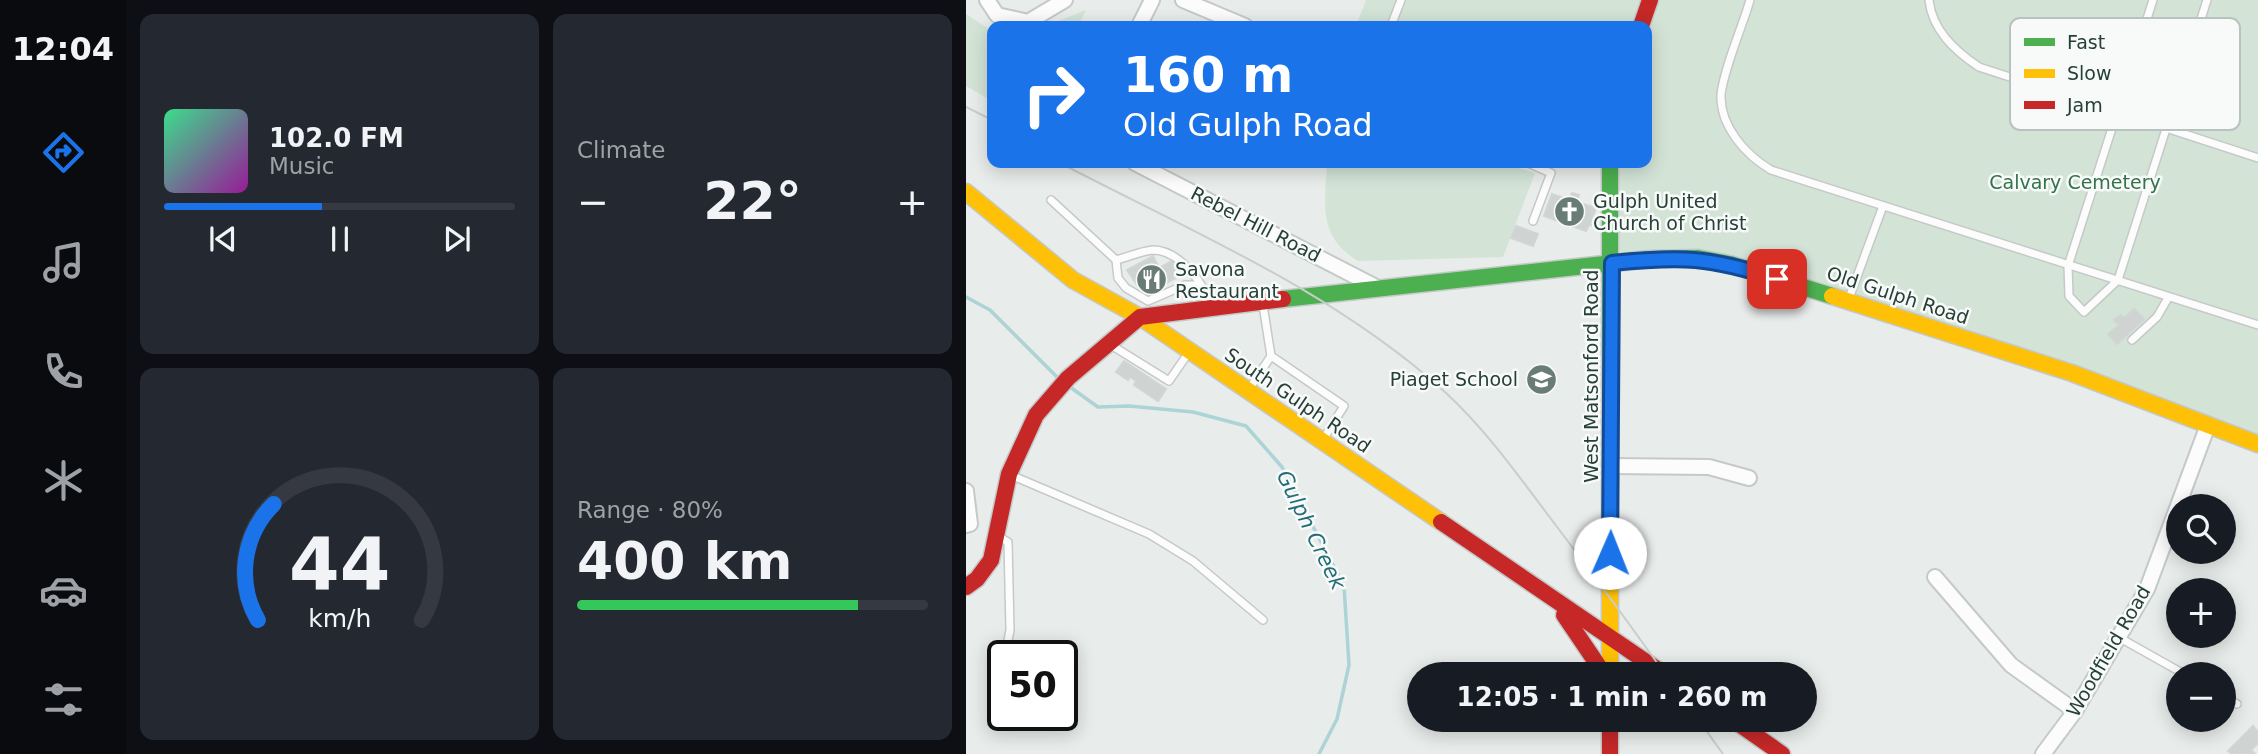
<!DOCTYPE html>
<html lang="en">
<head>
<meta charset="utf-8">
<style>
	body { margin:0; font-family:"DejaVu Sans",sans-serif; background:#242831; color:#f1f3f6; height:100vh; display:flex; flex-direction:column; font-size:26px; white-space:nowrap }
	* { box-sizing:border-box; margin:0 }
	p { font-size:23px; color:#9ea1a6 }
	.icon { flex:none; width:38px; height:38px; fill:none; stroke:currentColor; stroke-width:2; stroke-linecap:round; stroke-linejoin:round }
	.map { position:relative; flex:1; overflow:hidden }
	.panel { display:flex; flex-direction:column; gap:14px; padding:14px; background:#0d0f14; width:840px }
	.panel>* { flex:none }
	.banner { position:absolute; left:21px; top:21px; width:665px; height:147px; border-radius:14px; box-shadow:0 4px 18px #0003; background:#1a73e8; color:#fff; overflow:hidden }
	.buttons { position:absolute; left:1200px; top:494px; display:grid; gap:14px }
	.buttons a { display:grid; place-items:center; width:70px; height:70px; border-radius:50%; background:#171b24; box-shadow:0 4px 18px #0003; font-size:35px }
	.speed { position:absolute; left:21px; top:640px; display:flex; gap:14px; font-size:35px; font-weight:700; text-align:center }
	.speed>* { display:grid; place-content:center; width:91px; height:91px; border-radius:50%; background:#171b24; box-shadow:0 4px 18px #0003; line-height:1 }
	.speed .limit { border:4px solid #111; border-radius:10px; background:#fff; color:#111 }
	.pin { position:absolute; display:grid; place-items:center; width:60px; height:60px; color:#fff; margin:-30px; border-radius:14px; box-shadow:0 4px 10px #0006 }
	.me { position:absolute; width:77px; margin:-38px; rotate:1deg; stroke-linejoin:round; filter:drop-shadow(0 0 5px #0008) }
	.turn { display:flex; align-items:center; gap:24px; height:147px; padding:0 21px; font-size:32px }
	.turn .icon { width:91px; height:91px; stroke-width:2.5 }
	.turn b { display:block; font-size:49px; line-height:60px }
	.big { font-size:52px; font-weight:700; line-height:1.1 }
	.panel .card { flex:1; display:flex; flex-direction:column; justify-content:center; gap:10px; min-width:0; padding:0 24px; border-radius:14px; background:#242831 }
	.panel .dial { align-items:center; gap:0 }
	.dial svg { height:182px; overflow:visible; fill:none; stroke:#363941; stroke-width:7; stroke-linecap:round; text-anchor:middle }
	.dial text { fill:#f1f3f6; stroke:none }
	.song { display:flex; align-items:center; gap:21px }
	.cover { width:84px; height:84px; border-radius:10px; background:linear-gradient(135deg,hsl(150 70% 55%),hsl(300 70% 35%)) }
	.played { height:7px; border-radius:4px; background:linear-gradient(90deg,#1a73e8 45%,#363941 45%) }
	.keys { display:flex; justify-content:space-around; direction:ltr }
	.heat { display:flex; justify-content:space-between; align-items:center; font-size:38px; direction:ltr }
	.charge { height:10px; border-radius:5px; background:linear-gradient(90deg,#34c759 80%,#363941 0) }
	.panel .tiles { flex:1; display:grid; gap:14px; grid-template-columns:repeat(2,1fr) }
	.trip { position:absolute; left:441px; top:662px; width:410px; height:70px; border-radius:35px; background:#171b24; box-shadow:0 4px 18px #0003; font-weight:700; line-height:70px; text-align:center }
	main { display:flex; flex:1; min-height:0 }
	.tab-bar { display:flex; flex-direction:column; width:126px; justify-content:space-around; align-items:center; background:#090b0e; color:#9ea1a6 }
	.tab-bar .icon { width:49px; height:49px }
	.tab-bar .active { color:#1a73e8 }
	.tab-bar b { font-size:32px; color:#f1f3f6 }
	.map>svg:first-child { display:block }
	.green { fill:#d3e4d7 }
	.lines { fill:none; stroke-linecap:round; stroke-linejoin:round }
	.stream { stroke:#acd3d6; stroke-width:3.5 }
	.building { fill:#cfd3d1; stroke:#d1d5d3; stroke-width:2 }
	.lane-casing { stroke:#c5c9c7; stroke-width:10 }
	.street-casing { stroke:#c5c9c7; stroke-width:18 }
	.fast-casing { stroke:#c4c9c7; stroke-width:19 }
	.slow-casing { stroke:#c4c9c7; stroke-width:19 }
	.jam-casing { stroke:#c4c9c7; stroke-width:19 }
	.lane { stroke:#fcfcfc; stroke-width:7 }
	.street { stroke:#fcfcfc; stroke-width:14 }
	.fast { stroke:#4caf50; stroke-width:16 }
	.slow { stroke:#ffc107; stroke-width:16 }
	.jam { stroke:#c62828; stroke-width:16 }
	.tram { stroke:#c9cdcb; stroke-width:2 }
	.route-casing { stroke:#114b97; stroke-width:18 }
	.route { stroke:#1a73e8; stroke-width:12 }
	.labels { text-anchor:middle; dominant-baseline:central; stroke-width:5; stroke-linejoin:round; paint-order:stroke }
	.park-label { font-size:19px; fill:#337349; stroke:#f7faf8 }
	.poi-label { font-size:19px; fill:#263f37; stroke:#f7faf8; text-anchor:start }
	.street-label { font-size:19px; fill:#263f37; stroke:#f7faf8 }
	.water-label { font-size:21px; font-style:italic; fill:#246d77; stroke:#f7faf8 }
	.key { fill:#f7faf8; stroke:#b8c2be; stroke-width:2 }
	.key-label { font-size:19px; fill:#263f37 }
</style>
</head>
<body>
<main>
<nav class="tab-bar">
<b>12:04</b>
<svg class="icon active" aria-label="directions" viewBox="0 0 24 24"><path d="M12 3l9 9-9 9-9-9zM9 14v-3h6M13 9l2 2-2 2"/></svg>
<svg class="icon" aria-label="music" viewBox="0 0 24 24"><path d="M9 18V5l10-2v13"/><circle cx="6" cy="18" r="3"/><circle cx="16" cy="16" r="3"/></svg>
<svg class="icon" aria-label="phone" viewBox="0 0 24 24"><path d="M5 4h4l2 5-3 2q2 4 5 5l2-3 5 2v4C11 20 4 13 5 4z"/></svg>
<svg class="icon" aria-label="climate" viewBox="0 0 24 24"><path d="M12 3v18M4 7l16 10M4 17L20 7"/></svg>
<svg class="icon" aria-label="car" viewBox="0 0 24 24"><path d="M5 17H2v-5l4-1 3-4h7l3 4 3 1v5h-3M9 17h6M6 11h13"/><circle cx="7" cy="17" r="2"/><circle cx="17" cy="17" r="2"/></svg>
<svg class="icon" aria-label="filters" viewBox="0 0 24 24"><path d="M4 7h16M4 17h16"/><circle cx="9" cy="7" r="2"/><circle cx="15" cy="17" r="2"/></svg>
</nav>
<section class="panel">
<div class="tiles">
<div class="card">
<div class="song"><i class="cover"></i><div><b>102.0 FM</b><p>Music</p></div></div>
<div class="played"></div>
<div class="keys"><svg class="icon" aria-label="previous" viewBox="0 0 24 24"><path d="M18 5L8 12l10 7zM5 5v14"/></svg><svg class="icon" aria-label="pause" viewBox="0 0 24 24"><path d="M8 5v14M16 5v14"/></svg><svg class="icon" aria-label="next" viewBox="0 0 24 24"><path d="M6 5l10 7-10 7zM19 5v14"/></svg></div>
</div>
<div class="card"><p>Climate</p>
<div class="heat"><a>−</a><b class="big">22°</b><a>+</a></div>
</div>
<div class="card dial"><svg viewBox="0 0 100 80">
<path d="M14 69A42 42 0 1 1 86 69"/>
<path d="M14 69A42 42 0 0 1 21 18" stroke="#1a73e8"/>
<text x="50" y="56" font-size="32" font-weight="700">44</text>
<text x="50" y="72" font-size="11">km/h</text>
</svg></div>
<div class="card"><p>Range · 80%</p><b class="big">400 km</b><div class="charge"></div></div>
</div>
</section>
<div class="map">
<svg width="1292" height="754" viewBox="0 0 1292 754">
	<rect width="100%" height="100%" fill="#e8ecea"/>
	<g class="green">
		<path d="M400,0H676L668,26H390Z"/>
		<path d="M684,0H1292V444L764,264L646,263L644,163H681Z"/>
		<path d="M120,10L112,26H80Z"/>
		<path d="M0,14L26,31V101L0,86Z"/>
		<path d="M361,163H554L553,168L569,173L537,257L392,261C351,236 359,204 361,163Z"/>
	</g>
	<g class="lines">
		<g class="stream">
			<path d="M0,297L24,310L92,378"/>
			<path d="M104,387L132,407L163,406L227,412L280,426L316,467L378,586L383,665L371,719L353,754"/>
		</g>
	</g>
	<g class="building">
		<path d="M606,193L613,195L611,202L630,208L626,219L630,220L628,226L623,225L620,231L578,216L586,194L603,200Z"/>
		<path d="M550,226L572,234L567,246L545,238Z"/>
		<path d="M187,256L193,268L209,259L217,274L178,295L161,270Z"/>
		<path d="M1168,309L1178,319L1151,344L1142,334L1153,325L1148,320L1155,315L1158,318Z"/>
		<path d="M158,361L200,389L192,401L168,385L170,381L164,377L162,380L150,372Z"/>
		<path d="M1287,726L1292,732V743L1285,750L1289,754H1266L1262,751Z"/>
	</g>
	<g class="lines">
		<defs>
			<g id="lane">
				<path d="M784,0C777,25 757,71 755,95C754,127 780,155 805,170L1292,325"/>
				<path d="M963,0C966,30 989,51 1013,67L1292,158"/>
				<path d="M1187,0L1102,266L1103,296L1118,312L1152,280L1241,0"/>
				<path d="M425,26L435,0"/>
				<path d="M562,163L585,173L567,221"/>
				<path d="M85,200L150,260L152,278L160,288L182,301L219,285H233"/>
				<path d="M150,260C162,257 175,251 187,250C213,250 238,283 244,305"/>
				<path d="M882,301L917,206"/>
				<path d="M1166,340L1191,317L1202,298"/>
				<path d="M145,345L203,381L223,352"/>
				<path d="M305,356L378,406L358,438"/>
				<path d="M284,388L305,356L297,305"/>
				<path d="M47,476L183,534L227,561L297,620"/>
				<path d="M32,536L42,542L44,630L39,656"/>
				<path d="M1154,638L1218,674"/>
				<path d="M31,694L37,667"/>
				<path d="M1258,697L1271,704"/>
			</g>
			<g id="street">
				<path d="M21,0L31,15L62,22L99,0"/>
				<path d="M217,0L279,26"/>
				<path d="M173,26L186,0"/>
				<path d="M169,163L410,287"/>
				<path d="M646,466L743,467L783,478"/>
				<path d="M0,491L4,524L0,525"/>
				<path d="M969,577L1045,665L1109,711"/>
				<path d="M1077,754L1109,711L1181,589L1242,425"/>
			</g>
			<g id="fast">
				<path d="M644,163V571"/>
				<path d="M317,299L684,259L732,258L764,264L866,296"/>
			</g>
			<g id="slow">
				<path d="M0,192L107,280L174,317L475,522"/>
				<path d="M866,296L1106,373L1292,444"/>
				<path d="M644,571V674"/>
			</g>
			<g id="jam">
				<path d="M675,26L684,0"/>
				<path d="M475,522L698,674"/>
				<path d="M0,587L11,579L25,560L43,474L70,415L102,378L174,317L317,299"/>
				<path d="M598,615L638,674"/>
				<path d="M644,719V754"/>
				<path d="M766,719L816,754"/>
			</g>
		</defs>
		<use href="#lane" class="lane-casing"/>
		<use href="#street" class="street-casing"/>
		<use href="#fast" class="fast-casing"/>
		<use href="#slow" class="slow-casing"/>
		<use href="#jam" class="jam-casing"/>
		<use href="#lane" class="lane"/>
		<use href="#street" class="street"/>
		<use href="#fast" class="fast"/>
		<use href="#slow" class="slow"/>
		<use href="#jam" class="jam"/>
		<g class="tram">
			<path d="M0,107L26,120"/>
			<path d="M94,163C227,232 369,292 480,393C518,428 549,471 579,511C620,565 660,619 699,674"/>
			<path d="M732,719L757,754"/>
		</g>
	</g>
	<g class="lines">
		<defs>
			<path id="route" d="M644,553L646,263C716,256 744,257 811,279"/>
		</defs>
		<use href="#route" class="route-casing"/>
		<use href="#route" class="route"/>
	</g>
	<defs>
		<symbol id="church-disc" viewBox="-11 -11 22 22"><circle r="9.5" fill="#6a7c76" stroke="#f7faf8"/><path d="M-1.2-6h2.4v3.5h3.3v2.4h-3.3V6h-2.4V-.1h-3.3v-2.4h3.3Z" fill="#fff"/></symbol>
		<symbol id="restaurant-disc" viewBox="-11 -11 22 22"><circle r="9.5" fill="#6a7c76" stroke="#f7faf8"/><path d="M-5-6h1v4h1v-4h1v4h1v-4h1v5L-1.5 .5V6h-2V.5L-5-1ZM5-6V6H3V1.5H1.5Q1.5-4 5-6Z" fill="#fff"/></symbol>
		<symbol id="school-disc" viewBox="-11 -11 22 22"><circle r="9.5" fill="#6a7c76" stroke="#f7faf8"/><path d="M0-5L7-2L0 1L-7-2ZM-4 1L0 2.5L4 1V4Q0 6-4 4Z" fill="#fff"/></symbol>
	</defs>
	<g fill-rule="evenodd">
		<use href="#church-disc" x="586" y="194" width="35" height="35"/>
		<use href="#restaurant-disc" x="168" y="262" width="35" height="35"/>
		<use href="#school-disc" x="558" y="362" width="35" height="35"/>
	</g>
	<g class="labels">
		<g class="park-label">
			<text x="1109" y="182">Calvary Cemetery</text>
		</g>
		<g class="poi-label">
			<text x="627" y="201">Gulph United<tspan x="627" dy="22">Church of Christ</tspan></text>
			<text x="209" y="269">Savona<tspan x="209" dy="22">Restaurant</tspan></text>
			<text x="552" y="379" text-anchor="end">Piaget School</text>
		</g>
		<g class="street-label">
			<text transform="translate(290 224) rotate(27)">Rebel Hill Road</text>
			<text transform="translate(932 295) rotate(18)">Old Gulph Road</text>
			<text transform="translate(625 376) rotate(-90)">West Matsonford Road</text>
			<text transform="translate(332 400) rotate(34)">South Gulph Road</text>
			<text transform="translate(1142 651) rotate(-60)">Woodfield Road</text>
		</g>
		<g class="water-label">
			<text transform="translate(345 530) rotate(64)">Gulph Creek</text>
		</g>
	</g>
	<rect x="1044" y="18" width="230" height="112" rx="10" class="key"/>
	<rect x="1058" y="38" width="31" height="8" fill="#4caf50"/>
	<rect x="1058" y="69" width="31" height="9" fill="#ffc107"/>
	<rect x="1058" y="101" width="31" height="8" fill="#c62828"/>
	<g class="key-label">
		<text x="1101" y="49">Fast</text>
		<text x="1101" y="80">Slow</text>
		<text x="1101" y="112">Jam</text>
	</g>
</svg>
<div class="buttons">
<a><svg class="icon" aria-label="search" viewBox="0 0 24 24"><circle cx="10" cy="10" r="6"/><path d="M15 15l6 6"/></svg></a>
<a>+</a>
<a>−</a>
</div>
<div class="speed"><div class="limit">50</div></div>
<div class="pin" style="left:811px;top:279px;background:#d93025"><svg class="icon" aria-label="arrive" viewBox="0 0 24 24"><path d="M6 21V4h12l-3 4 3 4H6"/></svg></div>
<svg class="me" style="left:644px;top:553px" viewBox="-20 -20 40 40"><circle r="19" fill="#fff"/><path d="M0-13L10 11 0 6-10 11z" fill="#1a73e8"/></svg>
<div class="trip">12:05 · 1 min · 260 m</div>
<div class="banner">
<div class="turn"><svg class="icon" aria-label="right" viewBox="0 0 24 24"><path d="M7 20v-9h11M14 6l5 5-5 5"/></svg><div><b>160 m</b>Old Gulph Road</div></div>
</div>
</div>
</main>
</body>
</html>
